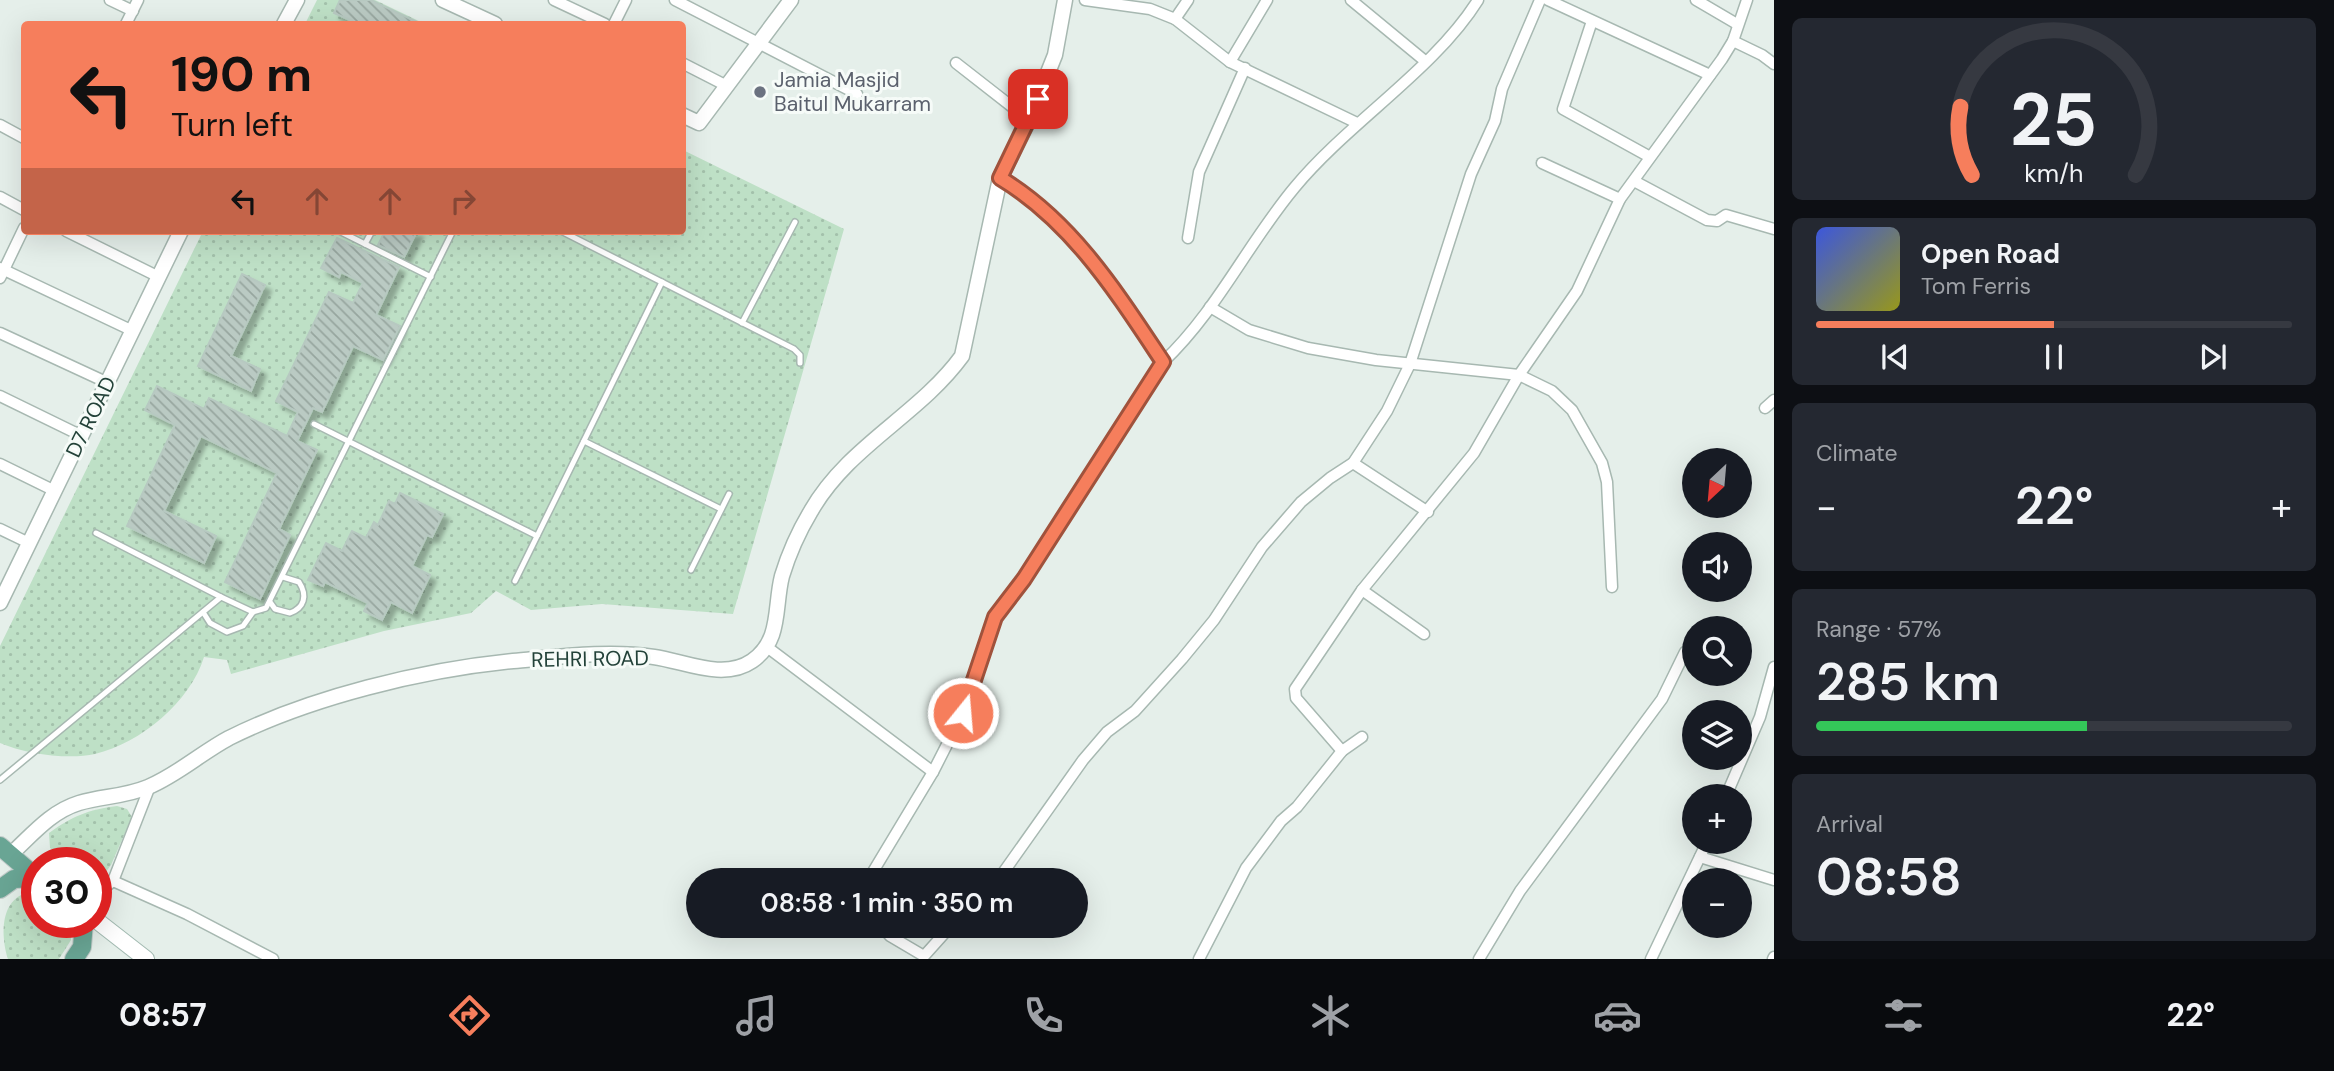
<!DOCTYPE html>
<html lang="en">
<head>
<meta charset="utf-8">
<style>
	body { margin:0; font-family:"DM Sans",sans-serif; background:#242831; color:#f1f3f6; height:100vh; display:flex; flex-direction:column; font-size:26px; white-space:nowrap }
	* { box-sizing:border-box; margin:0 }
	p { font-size:23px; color:#9ea1a6 }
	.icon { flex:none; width:38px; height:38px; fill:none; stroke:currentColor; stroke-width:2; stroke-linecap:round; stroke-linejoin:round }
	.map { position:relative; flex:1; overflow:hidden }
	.details { display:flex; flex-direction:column; gap:18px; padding:18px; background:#0d0f14; width:560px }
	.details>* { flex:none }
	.top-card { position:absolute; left:21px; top:21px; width:665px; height:214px; border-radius:7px; box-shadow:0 7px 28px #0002; background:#f67e5c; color:#111; overflow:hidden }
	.needle { width:46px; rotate:206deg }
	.controls { position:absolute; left:1682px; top:448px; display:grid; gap:14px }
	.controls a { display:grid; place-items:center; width:70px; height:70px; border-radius:50%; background:#171b24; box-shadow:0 7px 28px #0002; font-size:35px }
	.speed { position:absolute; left:21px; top:847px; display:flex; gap:14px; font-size:35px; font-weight:700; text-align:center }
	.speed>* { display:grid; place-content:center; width:91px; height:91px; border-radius:50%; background:#171b24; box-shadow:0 7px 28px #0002; line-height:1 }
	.speed .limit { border:10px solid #d22; background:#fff; color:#111 }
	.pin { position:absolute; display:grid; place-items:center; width:60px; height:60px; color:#fff; margin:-30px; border-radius:14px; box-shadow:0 4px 10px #0006 }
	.me { position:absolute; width:77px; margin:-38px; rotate:17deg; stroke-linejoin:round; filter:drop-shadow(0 0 5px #0008) }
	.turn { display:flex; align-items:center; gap:24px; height:147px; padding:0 35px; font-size:32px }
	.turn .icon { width:91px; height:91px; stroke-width:2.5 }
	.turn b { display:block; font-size:49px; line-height:60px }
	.lanes { display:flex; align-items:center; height:66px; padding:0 35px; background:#0003; justify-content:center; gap:35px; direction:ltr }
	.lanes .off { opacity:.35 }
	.big { font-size:52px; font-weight:600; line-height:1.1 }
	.details .widget { flex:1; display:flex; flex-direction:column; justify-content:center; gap:10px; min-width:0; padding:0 24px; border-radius:10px; background:#242831 }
	.details .dial { align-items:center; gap:0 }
	.dial svg { height:182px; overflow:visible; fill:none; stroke:#363941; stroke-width:7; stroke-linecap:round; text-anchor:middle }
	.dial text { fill:#f1f3f6; stroke:none }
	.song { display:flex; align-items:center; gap:21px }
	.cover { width:84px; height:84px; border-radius:10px; background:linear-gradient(135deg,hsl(230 70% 55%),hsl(60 70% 35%)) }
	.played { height:7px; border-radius:4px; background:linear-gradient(90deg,#f67e5c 50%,#363941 50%) }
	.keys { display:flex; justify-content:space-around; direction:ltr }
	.heat { display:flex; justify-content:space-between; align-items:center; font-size:38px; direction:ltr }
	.charge { height:10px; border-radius:5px; background:linear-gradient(90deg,#34c759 57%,#363941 0) }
	.trip { position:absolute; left:686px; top:868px; width:402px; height:70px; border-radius:35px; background:#171b24; box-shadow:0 7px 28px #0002; font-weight:600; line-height:70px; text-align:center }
	.dock { display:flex; height:112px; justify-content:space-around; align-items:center; background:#090b0e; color:#9ea1a6 }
	.dock .icon { width:49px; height:49px }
	.dock .current { color:#f67e5c }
	.dock b { font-size:32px; color:#f1f3f6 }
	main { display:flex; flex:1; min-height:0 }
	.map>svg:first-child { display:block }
	.grass { fill:url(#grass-dots) }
	.building { fill:url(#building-back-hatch); stroke:#b7c9c1; stroke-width:2; filter:url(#shadow) }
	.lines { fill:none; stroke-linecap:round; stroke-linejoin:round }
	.service-casing { stroke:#a7b8b1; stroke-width:8 }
	.minor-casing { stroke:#a7b8b1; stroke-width:13 }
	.tertiary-casing { stroke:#a7b8b1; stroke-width:17 }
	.secondary-casing { stroke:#a3bbb2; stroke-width:18 }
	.primary-casing { stroke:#c1cac8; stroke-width:20 }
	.service { stroke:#fff; stroke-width:5 }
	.minor { stroke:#fff; stroke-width:10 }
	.tertiary { stroke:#fff; stroke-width:14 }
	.secondary { stroke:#fff; stroke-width:16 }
	.primary { stroke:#69a594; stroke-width:18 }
	.route-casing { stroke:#a0523c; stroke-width:18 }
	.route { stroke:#f67e5c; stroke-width:12 }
	.worship-dot { fill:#6b7280; stroke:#f6fbf8; stroke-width:2.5 }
	.labels { text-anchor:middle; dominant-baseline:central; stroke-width:6; stroke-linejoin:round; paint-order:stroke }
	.worship-label { font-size:21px; fill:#5b616d; stroke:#f6fbf8; text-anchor:start }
	.street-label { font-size:21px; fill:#234239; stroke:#f6fbf8 }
</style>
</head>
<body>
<main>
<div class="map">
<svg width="1774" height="959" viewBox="0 0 1774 959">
	<defs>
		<pattern id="grass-dots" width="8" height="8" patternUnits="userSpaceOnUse" patternTransform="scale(1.75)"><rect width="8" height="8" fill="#bee0c6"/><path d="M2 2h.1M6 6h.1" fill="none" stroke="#a3c1ab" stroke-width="1.8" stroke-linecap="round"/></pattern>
		<pattern id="building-back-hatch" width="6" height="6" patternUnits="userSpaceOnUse" patternTransform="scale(1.75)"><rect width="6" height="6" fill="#bacac3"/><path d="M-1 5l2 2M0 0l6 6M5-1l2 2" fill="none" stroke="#97a69f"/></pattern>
		<filter id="shadow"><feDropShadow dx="6" dy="6" stdDeviation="2" flood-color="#0004"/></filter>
	</defs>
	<rect width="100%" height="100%" fill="#e5efea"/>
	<g class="grass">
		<path d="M317,0H375L425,24H305Z"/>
		<path d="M683,150L844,229L733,614L602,604L531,610L496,591L471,613L384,631L231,674L227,660L204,657C190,702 141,743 95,754C69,760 25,754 0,743V646L203,231H682Z"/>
		<path d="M117,806L127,809L132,817L111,865L99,881L96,863H71L50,848L49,833C73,816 87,810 117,806Z"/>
		<path d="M37,891V922H72L71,940L59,959H8C0,932 0,893 37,891Z"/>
	</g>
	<g class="building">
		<path d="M340,0H371L421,24H359L334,13Z"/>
		<path d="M385,231H417L404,257L378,245Z"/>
		<path d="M337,238L399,267L376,315L400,326L383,360L353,346L322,412L313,408L297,441L317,450L279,529L290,535L260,599L225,582L277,473L201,436L164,511L216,536L204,563L127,526L175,425L145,410L157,386L204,409L209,398L287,436L298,412L276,401L329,292L353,303L363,283L341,272L339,277L321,268Z"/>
		<path d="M242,274L265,285L231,356L260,369L251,391L198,366Z"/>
		<path d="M400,493L443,514L432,537L427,535L412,566L430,575L412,613L391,602L382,620L364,611L368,603L325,582L323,586L308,580L326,543L342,551L352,531L366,538L374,522L378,525L389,501L395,504Z"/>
	</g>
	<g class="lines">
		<defs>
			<g id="service">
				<path d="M339,231L431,277"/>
				<path d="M561,231L794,349L800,355V363"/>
				<path d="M365,244L372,231"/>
				<path d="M742,323L795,222"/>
				<path d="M314,424L537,536"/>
				<path d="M584,441L721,509"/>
				<path d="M96,533L221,597"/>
				<path d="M691,570L729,494"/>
				<path d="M515,581L662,282"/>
				<path d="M270,602L275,609L290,613C304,608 308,596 299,582L283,577"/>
				<path d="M203,612L210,623L227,632L243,626L253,612"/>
				<path d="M0,780L221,597L253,612L266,608L453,231"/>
			</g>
			<g id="minor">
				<path d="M110,0L133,11"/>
				<path d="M554,0L605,24"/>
				<path d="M675,0L857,94"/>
				<path d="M1085,0L1150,9L1175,19L1230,62L1357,123"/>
				<path d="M1351,0L1425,61"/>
				<path d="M1548,0L1710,75"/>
				<path d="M1696,0L1737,24"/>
				<path d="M1175,19L1188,0"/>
				<path d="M1592,21L1563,109L1650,157"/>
				<path d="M126,24L138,0"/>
				<path d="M614,24L626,0"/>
				<path d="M1733,41L1762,55L1774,64"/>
				<path d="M1230,62L1267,0"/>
				<path d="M682,63L727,86"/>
				<path d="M956,63L1029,120"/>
				<path d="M0,125L24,138"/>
				<path d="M1542,163L1620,199"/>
				<path d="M1000,178C1072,222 1117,293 1163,362"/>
				<path d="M1634,181L1707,220L1717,221L1726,215L1774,229"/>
				<path d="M0,197L24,210"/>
				<path d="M66,231L159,277"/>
				<path d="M1188,238L1199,172L1245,68"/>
				<path d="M0,268L133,331"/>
				<path d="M0,278L24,228"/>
				<path d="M1210,307L1249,330L1308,348L1376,360L1519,375L1552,391L1572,410L1602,463L1607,482L1612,587"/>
				<path d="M0,333L108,383"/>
				<path d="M0,396L82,436"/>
				<path d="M1765,408L1774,400"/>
				<path d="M1353,463L1428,512"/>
				<path d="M0,464L55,491"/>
				<path d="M0,529L29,543"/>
				<path d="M1362,590L1424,634"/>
				<path d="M767,647L933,772"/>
				<path d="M1342,751L1296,698L1295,689L1362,590L1474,453L1519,375L1577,291L1620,199L1722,59L1733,41L1747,0"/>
				<path d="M1726,796L1760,717L1774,667"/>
				<path d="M1700,857L1774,880"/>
				<path d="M868,880L933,772L963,713L995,616L1024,579L1163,362C1217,311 1248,243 1295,187C1349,122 1435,69 1478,0"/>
				<path d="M998,880L1083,760L1107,732L1135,711L1182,659L1214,620L1262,547L1301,502L1330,478L1353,463L1387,411L1410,364L1471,174L1495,121L1502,89L1540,0"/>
				<path d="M113,881L187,914L273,959"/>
				<path d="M96,895L113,881L150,786"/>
				<path d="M881,926L890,936L924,956L951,926"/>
				<path d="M1199,959L1246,868L1281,821L1297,807L1342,751L1362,737"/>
				<path d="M1479,959L1520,891L1662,699L1685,652"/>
				<path d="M1651,959L1707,842"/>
				<path d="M1773,959L1774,957"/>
			</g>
			<g id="tertiary">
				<path d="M443,0L495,24"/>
				<path d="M284,24L297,0"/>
				<path d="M682,115L699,123L791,0"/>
				<path d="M0,603L181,231"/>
				<path d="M10,855C32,835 50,812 79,803C102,796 124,797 148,787C177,775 201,753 229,738C311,697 422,670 513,661C558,657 609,650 654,657C684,661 723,681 752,661C782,640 774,607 782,576C789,553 799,531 811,511C848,446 919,415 962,356L1000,178L1029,120L1055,55L1065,0"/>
			</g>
			<path id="secondary" d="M96,920L146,959"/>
			<g id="primary">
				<path d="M0,846L36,877"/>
				<path d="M0,889L14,879L37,878"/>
				<path d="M74,959L82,947L84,922"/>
			</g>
		</defs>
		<use href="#service" class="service-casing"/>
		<use href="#minor" class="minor-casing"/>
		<use href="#tertiary" class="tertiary-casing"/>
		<use href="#secondary" class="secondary-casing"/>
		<use href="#primary" class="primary-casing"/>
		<use href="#service" class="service"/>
		<use href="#minor" class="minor"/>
		<use href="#tertiary" class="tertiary"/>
		<use href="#secondary" class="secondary"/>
		<use href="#primary" class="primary"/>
	</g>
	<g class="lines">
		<defs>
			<path id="route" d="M963,713L995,617L1024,579L1163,362C1117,293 1072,221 1000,178L1038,99"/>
		</defs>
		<use href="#route" class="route-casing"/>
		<use href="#route" class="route"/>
	</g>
	<circle class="worship-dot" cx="760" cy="92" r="7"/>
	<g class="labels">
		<g class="worship-label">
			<text x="774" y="80">Jamia Masjid<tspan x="774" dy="24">Baitul Mukarram</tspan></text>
		</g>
		<g class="street-label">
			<text transform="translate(91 417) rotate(-64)">D7 ROAD</text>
			<text transform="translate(590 659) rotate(-1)">REHRI ROAD</text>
		</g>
	</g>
</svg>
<div class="controls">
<a><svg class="needle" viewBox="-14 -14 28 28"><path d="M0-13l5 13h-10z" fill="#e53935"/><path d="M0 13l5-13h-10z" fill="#9ea1a6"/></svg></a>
<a><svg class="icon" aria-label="sound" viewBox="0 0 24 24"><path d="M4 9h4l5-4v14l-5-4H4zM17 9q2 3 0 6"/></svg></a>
<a><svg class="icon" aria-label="search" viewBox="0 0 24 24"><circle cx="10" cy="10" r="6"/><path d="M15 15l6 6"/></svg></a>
<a><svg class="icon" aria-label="layers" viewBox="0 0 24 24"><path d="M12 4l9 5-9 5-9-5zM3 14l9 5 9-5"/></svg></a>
<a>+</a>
<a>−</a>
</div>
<div class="speed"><div class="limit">30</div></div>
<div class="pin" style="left:1038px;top:99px;background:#d93025"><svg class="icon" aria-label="arrive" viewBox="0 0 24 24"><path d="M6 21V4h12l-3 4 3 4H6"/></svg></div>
<svg class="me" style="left:963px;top:713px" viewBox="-20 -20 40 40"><circle r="17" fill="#f67e5c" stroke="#fff" stroke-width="3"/><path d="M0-11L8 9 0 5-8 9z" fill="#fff"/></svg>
<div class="trip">08:58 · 1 min · 350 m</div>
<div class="top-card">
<div class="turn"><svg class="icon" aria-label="left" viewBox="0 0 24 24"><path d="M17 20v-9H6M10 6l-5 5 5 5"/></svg><div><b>190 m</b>Turn left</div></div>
<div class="lanes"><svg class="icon" aria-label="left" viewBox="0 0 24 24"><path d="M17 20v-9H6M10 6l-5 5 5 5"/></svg><svg class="icon off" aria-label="ahead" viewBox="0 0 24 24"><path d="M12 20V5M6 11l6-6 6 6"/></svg><svg class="icon off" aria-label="ahead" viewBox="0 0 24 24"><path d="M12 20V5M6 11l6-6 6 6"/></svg><svg class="icon off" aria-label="right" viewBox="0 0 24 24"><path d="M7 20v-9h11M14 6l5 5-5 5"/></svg></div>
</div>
</div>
<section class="details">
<div class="widget dial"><svg viewBox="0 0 100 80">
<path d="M14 69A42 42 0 1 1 86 69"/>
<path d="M14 69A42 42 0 0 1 9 39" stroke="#f67e5c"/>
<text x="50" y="56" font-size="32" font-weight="700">25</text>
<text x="50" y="72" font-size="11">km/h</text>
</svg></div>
<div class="widget">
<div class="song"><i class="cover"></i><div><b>Open Road</b><p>Tom Ferris</p></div></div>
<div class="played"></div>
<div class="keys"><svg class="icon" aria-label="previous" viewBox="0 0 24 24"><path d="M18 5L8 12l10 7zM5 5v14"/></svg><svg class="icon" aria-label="pause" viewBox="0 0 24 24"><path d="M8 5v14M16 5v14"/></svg><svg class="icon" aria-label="next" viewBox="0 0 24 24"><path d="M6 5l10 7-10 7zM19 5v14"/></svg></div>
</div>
<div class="widget"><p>Climate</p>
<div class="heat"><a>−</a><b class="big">22°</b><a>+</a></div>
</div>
<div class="widget"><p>Range · 57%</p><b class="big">285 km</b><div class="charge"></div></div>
<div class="widget"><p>Arrival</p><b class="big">08:58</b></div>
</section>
</main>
<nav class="dock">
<b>08:57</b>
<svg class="icon current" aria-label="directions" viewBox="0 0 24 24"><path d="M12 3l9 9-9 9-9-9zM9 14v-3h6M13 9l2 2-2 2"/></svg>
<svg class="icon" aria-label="music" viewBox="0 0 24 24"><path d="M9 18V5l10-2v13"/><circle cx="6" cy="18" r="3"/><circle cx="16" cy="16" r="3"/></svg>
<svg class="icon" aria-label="phone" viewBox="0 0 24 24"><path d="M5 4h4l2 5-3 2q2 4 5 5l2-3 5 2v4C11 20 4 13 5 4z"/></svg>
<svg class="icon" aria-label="climate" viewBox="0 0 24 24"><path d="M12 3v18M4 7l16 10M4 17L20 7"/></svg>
<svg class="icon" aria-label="car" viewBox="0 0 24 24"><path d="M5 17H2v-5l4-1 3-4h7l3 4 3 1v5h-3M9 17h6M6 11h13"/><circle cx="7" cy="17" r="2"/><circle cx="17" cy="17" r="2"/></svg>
<svg class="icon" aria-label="filters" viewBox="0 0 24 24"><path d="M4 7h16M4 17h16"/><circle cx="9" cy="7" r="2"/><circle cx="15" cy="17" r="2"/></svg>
<b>22°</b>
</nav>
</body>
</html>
